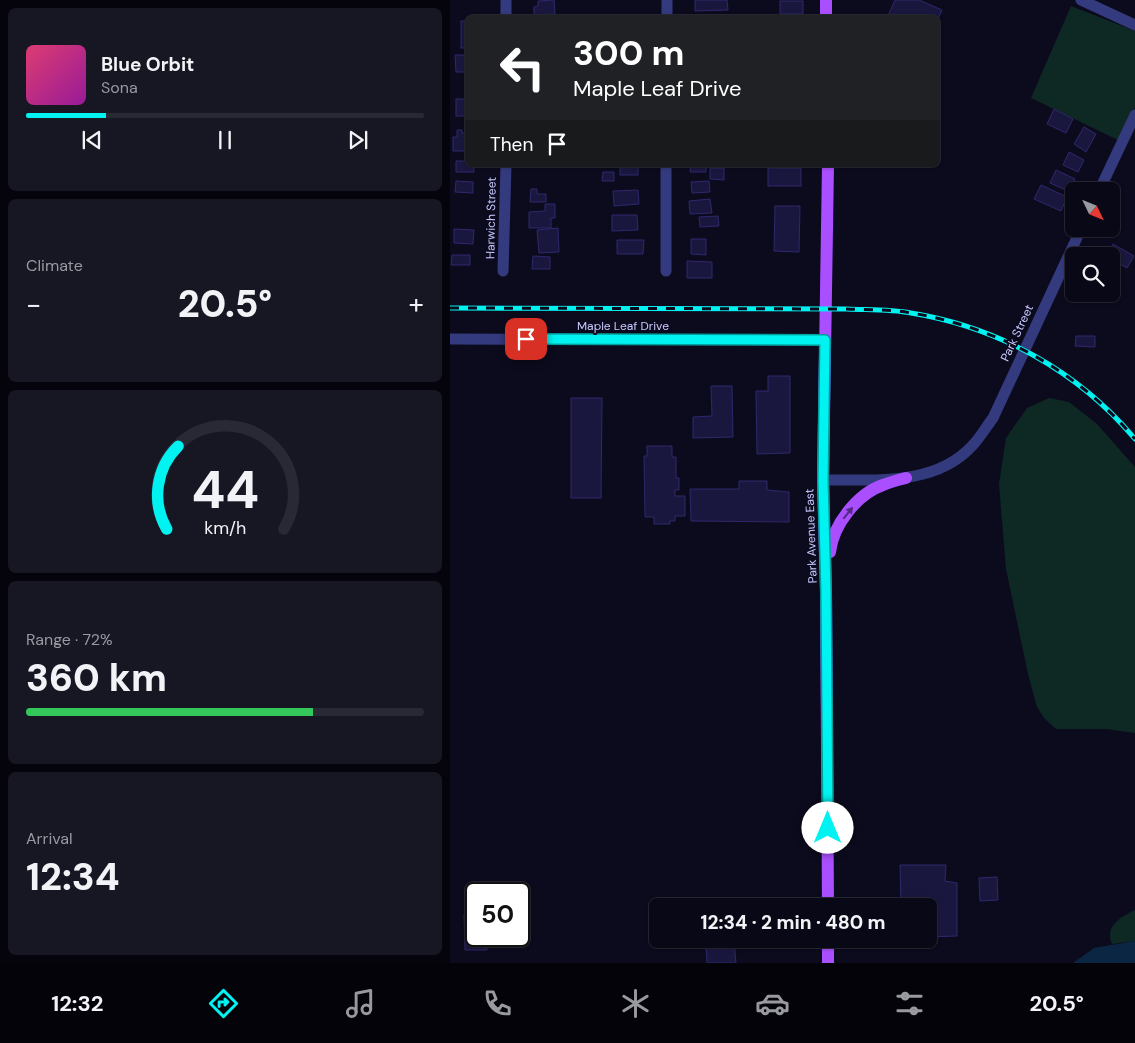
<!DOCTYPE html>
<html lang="en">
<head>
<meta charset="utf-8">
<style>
	body { margin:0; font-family:"DM Sans",sans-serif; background:#171623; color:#f1f3f6; height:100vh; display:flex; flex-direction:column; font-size:19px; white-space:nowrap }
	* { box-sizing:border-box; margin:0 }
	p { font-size:16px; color:#999aa1 }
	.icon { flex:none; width:28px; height:28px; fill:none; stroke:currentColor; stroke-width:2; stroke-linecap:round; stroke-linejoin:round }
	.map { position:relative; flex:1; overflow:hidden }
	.sheet { display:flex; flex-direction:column; gap:8px; padding:8px; background:#05040c; width:450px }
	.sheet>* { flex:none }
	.top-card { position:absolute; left:15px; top:15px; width:475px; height:152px; border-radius:8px; box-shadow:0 1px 4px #0004,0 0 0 1px #292935; background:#202124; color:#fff; overflow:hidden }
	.needle { width:32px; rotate:133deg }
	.controls { position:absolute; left:615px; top:182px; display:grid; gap:10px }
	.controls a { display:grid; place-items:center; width:55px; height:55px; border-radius:8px; background:#090816; box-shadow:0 1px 4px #0004,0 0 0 1px #292935; font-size:25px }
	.speed { position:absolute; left:15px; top:882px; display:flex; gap:10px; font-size:25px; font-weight:700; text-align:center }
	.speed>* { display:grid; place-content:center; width:65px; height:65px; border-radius:50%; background:#090816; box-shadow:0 1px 4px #0004,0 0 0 1px #292935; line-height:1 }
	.speed .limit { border:2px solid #111; border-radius:8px; background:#fff; color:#111 }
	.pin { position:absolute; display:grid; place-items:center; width:42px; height:42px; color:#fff; margin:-21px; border-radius:10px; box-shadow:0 2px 8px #0006 }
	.me { position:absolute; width:55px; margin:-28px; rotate:0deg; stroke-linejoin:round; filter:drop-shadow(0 0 4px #0008) }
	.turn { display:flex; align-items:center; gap:18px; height:105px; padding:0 25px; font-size:22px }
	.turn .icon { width:65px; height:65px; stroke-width:2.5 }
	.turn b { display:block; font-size:35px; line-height:42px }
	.then { display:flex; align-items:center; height:48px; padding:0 25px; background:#0003; gap:10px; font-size:19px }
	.big { font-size:38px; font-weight:800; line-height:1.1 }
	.sheet .widget { flex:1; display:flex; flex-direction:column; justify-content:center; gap:8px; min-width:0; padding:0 18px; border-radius:8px; background:#171623 }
	.sheet .dial { align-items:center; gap:0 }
	.dial svg { height:130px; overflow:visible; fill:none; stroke:#292935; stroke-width:7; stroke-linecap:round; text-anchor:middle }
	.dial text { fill:#f1f3f6; stroke:none }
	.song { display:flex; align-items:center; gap:15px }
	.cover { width:60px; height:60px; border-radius:8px; background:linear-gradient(135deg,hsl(340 70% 55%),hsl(300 70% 35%)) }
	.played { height:5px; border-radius:2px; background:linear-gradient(90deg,#00f3f0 20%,#292935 20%) }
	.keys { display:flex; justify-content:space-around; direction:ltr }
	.heat { display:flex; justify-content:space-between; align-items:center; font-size:28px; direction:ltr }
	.charge { height:8px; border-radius:4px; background:linear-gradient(90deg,#34c759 72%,#292935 0) }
	.trip { position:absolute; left:199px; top:898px; width:288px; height:50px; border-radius:8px; background:#090816; box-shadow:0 1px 4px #0004,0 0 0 1px #292935; font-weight:800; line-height:50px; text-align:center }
	.tabs { display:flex; height:80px; justify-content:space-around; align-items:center; background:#040309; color:#999aa1 }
	.tabs .icon { width:35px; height:35px }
	.tabs .on { color:#00f3f0 }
	.tabs b { font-size:22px; color:#f1f3f6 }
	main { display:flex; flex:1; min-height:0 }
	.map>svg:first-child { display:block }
	.green { fill:#0e2824 }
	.water { fill:#0a2642 }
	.building { fill:#1a173f; stroke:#2e286c }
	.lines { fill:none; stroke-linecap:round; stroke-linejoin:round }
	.minor { stroke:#343a7e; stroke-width:11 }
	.major { stroke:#aa4fff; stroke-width:12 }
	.rail-casing { stroke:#00f3f0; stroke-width:5 }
	.rail { stroke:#0c0b1e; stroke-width:3; stroke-dasharray:9; stroke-linecap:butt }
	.oneway { fill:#532a83 }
	.route-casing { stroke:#009e9c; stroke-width:12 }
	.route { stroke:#00f3f0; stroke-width:9 }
	.labels { text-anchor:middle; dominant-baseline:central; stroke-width:4; stroke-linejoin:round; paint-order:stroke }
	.street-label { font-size:12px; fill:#c8c8ff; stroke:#0c0b1e }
</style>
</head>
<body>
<main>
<section class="sheet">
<div class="widget">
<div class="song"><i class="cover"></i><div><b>Blue Orbit</b><p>Sona</p></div></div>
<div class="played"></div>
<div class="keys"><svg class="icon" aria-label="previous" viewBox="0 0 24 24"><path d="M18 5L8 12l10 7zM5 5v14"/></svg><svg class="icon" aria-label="pause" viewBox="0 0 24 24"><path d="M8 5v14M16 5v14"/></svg><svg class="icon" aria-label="next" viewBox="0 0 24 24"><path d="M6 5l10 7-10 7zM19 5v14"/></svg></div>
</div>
<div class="widget"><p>Climate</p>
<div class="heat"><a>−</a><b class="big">20.5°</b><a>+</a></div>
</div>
<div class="widget dial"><svg viewBox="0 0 100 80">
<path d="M14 69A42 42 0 1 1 86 69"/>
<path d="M14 69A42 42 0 0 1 21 18" stroke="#00f3f0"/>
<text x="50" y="56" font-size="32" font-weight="700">44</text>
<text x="50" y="72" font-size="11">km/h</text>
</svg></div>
<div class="widget"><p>Range · 72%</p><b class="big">360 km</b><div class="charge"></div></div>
<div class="widget"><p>Arrival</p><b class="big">12:34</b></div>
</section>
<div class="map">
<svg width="685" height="963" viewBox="0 0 685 963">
	<rect width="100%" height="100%" fill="#0c0b1e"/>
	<g class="green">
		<path d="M621,6L685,31V107L670,141L581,98Z"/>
		<path d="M599,398L619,402L647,424L685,467V733L656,729H606L594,718L587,707L578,674L556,569L549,484L556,438L577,408Z"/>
		<path d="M685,910V941L662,944C654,926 671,917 685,910Z"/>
	</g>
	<path class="water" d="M685,941V963H623L644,948Z"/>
	<g class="building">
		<path d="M104,0L105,14L84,15V7L88,6V1Z"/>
		<path d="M245,0H277L278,10L245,11Z"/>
		<path d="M445,0H469L492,10L488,19V18H437Z"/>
		<rect x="330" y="1" width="23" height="13"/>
		<rect x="11" y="21" width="7" height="27"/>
		<path d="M5,55H18V72H6Z"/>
		<rect x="6" y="99" width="12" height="17"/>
		<path d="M604,109L623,119L616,133L597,124Z"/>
		<path d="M634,127L646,134L636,152L624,144Z"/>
		<path d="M7,130H12V133H18V151H3V137H7Z"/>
		<path d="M619,152L634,160L628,172L613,165Z"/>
		<path d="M6,161H18V165H24V172H6Z"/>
		<rect x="170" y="165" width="18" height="10"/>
		<path d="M241,165H256V172H240Z"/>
		<path d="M260,168H274V180L260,179Z"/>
		<rect x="318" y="168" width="33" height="18"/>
		<path d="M606,170L625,179L620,192L600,183Z"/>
		<path d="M153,172H164V181H152Z"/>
		<path d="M6,181L23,182V193L5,192Z"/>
		<path d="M259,181L260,192L242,193L241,182Z"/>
		<path d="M591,185L617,197L611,211L584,199Z"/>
		<path d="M81,189H87V194H96V202H80Z"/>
		<path d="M188,190L189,204L164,206L163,191Z"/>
		<path d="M260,199L262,213L240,214L239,201Z"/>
		<path d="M95,204H105V218H101V228H79V212L95,211Z"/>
		<path d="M325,206H350L349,252L324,251Z"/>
		<path d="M162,215H187L188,230L162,231Z"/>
		<path d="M268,216L269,226L250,227L249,217Z"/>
		<path d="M108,228L109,252L89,253L87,230Z"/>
		<path d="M4,229L24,230L23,244L4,243Z"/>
		<path d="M241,239H256V255L241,254Z"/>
		<path d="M167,240H194L193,254H167Z"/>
		<path d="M663,244L684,256L677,268L661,259V256H656Z"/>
		<path d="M2,255H20V265H1Z"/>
		<path d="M83,256L100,257V269H82Z"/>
		<path d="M237,261L262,262V278H237Z"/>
		<path d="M626,336H645V347L625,346Z"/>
		<path d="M318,376H340V453L307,454L306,391H318Z"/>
		<path d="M261,386H282L283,437L243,438V417L262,416Z"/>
		<path d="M121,398H152L151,498H121Z"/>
		<path d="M197,446H222V457H226V478H229V490H225V496H235V516H225V521H220V524H204V517H195L194,456H197Z"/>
		<path d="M289,481H317V490L339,492V522L241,521L240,489H289Z"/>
		<path d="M450,865H496L495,881L507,883V936L478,937V906H451Z"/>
		<path d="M547,877L548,900L530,901L529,878Z"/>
		<path d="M26,914V936H37V950H15L14,915Z"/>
		<path d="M284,940L286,963H257L256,947L269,946V941Z"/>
	</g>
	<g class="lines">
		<g class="minor">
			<path d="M56,0V18"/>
			<path d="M217,0V18"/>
			<path d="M631,0L685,25"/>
			<path d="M649,191L685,115"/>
			<path d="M53,271L56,165"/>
			<path d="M216,271V165"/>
			<path d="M0,339L375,340"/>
			<path d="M373,480C423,479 484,487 522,446C530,438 536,427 543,418L631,229"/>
		</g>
		<g class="major">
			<path d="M376,0V18"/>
			<path d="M378,165L373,480L376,592L378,906"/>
			<path d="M380,552C383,525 407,494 433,485C440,482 448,480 456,478"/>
			<path d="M378,939V963"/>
		</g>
		<defs>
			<path id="rail" d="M0,308L397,309C418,310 440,309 461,313C548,327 628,371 685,439"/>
		</defs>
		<use href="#rail" class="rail-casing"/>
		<use href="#rail" class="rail"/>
	</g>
	<defs><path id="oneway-solid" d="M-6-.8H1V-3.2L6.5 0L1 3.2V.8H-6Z" transform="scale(1.25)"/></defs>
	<use class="oneway" href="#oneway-solid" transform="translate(398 513) rotate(-51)"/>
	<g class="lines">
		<defs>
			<path id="route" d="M76,339L375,340L373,480L376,592L378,828"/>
		</defs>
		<use href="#route" class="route-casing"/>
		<use href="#route" class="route"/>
	</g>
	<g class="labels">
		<g class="street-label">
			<text transform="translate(41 218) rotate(-89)">Harwich Street</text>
			<text x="173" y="326">Maple Leaf Drive</text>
			<text transform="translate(567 333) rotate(-65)">Park Street</text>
			<text transform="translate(361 536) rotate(-92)">Park Avenue East</text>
		</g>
	</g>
</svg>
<div class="controls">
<a><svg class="needle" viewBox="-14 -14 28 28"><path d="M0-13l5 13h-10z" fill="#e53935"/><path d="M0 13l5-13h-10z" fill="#999aa1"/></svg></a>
<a><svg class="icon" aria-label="search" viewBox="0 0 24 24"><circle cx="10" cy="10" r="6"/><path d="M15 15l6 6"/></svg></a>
</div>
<div class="speed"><div class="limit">50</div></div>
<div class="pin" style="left:76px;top:339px;background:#d93025"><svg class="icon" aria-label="arrive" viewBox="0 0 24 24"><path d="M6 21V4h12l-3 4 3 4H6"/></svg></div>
<svg class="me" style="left:378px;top:828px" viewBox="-20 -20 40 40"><circle r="19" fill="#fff"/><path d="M0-13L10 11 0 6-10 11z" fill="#00f3f0"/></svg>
<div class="trip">12:34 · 2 min · 480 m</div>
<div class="top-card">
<div class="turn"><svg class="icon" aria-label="left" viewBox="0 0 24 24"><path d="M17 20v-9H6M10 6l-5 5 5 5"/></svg><div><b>300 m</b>Maple Leaf Drive</div></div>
<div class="then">Then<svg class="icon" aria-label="arrive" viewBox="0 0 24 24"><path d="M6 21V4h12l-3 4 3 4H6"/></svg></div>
</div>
</div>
</main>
<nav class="tabs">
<b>12:32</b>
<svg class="icon on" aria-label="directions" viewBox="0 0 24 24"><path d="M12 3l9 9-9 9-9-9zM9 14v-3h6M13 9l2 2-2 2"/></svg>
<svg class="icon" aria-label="music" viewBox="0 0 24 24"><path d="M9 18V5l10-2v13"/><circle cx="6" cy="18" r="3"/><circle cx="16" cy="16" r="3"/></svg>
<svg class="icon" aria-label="phone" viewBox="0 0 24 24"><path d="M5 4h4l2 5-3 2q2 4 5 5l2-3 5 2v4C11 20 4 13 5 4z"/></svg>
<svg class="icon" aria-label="climate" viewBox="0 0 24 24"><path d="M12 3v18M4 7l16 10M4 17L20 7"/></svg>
<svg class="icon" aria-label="car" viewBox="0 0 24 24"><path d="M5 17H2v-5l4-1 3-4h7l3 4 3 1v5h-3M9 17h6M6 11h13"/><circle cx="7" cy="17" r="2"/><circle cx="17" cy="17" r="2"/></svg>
<svg class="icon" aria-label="filters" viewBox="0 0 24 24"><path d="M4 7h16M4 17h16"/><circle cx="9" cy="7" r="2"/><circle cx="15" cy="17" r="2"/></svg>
<b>20.5°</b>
</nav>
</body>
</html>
